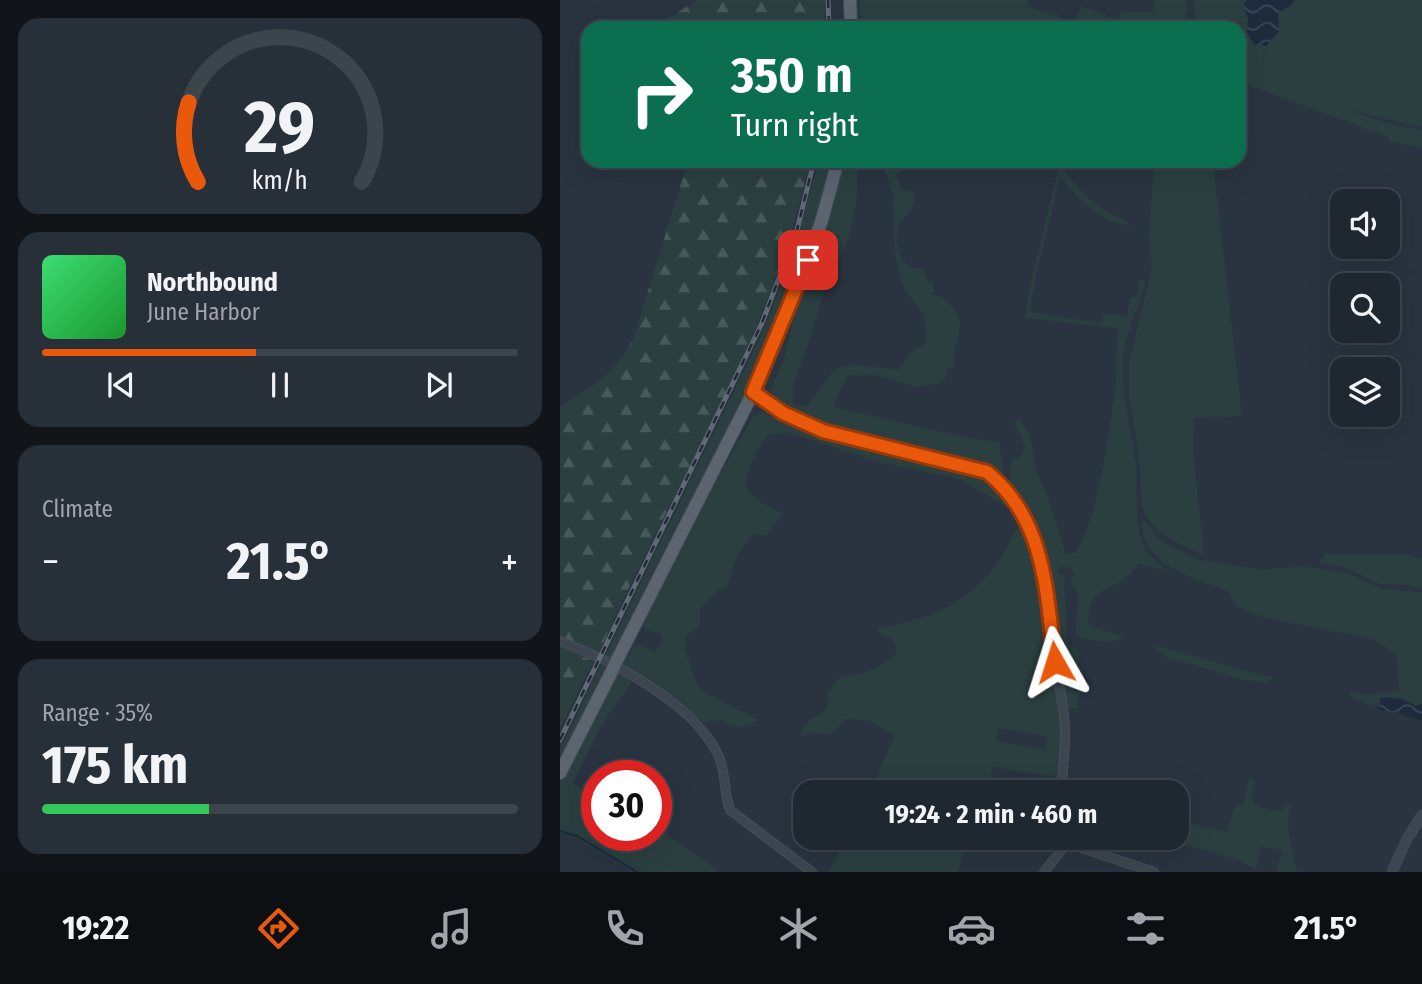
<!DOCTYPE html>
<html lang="en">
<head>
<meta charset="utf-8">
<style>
	body { margin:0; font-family:"Fira Sans Condensed",sans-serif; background:#272f38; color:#f1f3f6; height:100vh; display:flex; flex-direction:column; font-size:26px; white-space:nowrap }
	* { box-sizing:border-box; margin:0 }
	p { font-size:23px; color:#a1a5ab }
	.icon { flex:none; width:38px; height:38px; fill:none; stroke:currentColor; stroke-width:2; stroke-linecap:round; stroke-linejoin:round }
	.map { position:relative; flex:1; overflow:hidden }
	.side { display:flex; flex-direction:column; gap:18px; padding:18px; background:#11151a; width:560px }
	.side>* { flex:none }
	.top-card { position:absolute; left:21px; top:21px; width:665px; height:147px; border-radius:21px; box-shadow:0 7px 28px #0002,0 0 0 2px #3c444c; background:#0b6e4f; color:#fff; overflow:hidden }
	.fabs { position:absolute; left:770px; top:189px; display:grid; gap:14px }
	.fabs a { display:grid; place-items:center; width:70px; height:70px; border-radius:14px; background:#1f2730; box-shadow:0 7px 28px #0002,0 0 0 2px #3c444c; font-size:35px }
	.speed { position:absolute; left:21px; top:760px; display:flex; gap:14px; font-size:35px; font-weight:700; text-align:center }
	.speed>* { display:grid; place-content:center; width:91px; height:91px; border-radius:50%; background:#1f2730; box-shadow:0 7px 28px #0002,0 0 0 2px #3c444c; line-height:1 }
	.speed .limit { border:10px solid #d22; background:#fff; color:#111 }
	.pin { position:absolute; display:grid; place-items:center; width:60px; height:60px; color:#fff; margin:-30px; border-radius:14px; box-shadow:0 4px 10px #0006 }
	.me { position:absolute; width:77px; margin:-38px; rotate:354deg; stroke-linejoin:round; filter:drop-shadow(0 0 5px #0008) }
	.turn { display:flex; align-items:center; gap:24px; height:147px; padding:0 35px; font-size:32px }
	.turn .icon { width:91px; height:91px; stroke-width:2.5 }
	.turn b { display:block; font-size:49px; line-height:60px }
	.big { font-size:52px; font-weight:700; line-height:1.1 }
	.side .widget { flex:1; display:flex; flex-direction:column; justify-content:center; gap:10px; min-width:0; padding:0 24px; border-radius:21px; background:#272f38 }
	.side .dial { align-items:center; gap:0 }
	.dial svg { height:182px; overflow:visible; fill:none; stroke:#3c444c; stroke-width:7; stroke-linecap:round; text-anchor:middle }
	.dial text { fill:#f1f3f6; stroke:none }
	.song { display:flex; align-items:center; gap:21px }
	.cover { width:84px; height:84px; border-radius:10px; background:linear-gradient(135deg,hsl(140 70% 55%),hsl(130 70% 35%)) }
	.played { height:7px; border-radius:4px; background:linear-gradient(90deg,#ea580c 45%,#3c444c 45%) }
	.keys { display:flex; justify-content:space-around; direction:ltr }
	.heat { display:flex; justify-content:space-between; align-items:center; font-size:38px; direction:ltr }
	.charge { height:10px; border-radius:5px; background:linear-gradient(90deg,#34c759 35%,#3c444c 0) }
	.trip { position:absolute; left:233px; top:780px; width:396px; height:70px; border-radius:21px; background:#1f2730; box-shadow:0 7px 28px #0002,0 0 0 2px #3c444c; font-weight:700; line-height:70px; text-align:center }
	.tab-bar { display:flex; height:112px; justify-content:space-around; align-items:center; background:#0c1013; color:#a1a5ab }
	.tab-bar .icon { width:49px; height:49px }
	.tab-bar .active { color:#ea580c }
	.tab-bar b { font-size:32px; color:#f1f3f6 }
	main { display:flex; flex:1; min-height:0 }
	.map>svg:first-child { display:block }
	.grass { fill:#2b3f41; fill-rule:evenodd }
	.forest { fill:url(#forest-firs) }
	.water { fill:url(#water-waves) }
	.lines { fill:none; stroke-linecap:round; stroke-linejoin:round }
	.stream { stroke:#1d2b3d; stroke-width:2.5 }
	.minor-casing { stroke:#474f59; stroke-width:10 }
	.tertiary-casing { stroke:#474f59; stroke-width:11 }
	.primary-casing { stroke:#474f59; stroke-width:14 }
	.minor { stroke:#3d4650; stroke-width:8 }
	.tertiary { stroke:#3d4650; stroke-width:10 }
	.primary { stroke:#5b6570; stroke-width:12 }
	.rail-casing { stroke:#606a76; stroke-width:5 }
	.rail { stroke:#222b35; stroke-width:2.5; stroke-dasharray:8; stroke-linecap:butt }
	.primary-bridge-casing { stroke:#474f59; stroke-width:14; stroke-linecap:butt }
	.primary-bridge { stroke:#5b6570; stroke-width:12 }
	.route-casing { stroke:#983908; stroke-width:18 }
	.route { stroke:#ea580c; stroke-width:12 }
</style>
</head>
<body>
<main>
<section class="side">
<div class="widget dial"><svg viewBox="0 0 100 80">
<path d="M14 69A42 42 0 1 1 86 69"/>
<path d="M14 69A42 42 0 0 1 10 34" stroke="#ea580c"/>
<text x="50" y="56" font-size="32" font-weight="700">29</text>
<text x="50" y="72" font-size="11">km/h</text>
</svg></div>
<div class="widget">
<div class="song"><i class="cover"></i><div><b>Northbound</b><p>June Harbor</p></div></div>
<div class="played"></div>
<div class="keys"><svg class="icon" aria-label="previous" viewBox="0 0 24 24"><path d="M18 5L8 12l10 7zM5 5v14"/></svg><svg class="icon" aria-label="pause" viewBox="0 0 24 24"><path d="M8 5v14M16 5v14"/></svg><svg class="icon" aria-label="next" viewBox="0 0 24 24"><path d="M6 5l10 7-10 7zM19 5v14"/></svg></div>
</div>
<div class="widget"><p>Climate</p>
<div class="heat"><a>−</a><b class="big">21.5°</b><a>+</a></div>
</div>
<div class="widget"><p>Range · 35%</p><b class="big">175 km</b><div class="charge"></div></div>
</section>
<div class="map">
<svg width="862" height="872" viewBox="0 0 862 872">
	<defs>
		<pattern id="forest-firs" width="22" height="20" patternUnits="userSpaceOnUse" patternTransform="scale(1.75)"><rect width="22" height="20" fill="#2b3f41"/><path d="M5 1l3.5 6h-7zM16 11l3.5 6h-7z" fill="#48595b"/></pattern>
		<pattern id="water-waves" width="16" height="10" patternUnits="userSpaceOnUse" patternTransform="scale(1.75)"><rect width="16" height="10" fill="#1d2b3d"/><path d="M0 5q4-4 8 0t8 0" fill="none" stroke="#3c4858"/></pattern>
	</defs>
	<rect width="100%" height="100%" fill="#293440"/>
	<g class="grass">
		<path d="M300,0H468L467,6L499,16L507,22V28H301Z"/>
		<path d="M594,0H627L625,28H596V24L592,22V28H514V21L522,6L558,20L561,12H593Z"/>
		<path d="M634,0H862V127L787,110L836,126L862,130V148L828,141L829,137L679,82V28H635Z"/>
		<path d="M259,161H273C225,338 133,499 50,662L44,658L201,336L226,274Z"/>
		<path d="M284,161H302C295,172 298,182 297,194C295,213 288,257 271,267L250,339L233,384V401L235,405L247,406L275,369L291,364L338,370L350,353L366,343L365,315C325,274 338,242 332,191C330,181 323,170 319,161H344L342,171L336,175L341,189L351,191L355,195C353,215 342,215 338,229C333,248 343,270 363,270L368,282L374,285L373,294L384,298L397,313L400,321L398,340L394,351V366L387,369L385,378L381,383L357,387L311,374L287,376L273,405L280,409L414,439L440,442C438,453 446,464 441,474C371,439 272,452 212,396L211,388L224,360L235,313L275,199Z"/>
		<path d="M594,161L653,162L682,416L634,418L633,448L644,555L617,543L600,532L588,519L582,505L579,454L569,395V362L592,269L589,238Z"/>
		<path d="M500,164L513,182L536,205L571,225C541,225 517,197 500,176L476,276L470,312L541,323L544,314L567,316L570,299L577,296L579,280H585C580,306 568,327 564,352C558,390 572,427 576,464C578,486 574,526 583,545C588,557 599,562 608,571L580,564C572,572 563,582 552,586C534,593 526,605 529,625L564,637C552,646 533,640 519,637C511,625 521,608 518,596C517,590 512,585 511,579L515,576L509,567L499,566L498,573L504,578L507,638L509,645L518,651L519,665L524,673L517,708L507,709L493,595L485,557L466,510L449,483L451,460L461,457L465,449L462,436L454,424L458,418C478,438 469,458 480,479C491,503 498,528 505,553L513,554C536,536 552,415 556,382C557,364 555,346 559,328L465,318L468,295Z"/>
		<path d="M201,411L223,423L249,430L421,475C433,481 446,491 450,505L446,506L406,483L389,476L363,472L305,458L230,433L209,434L196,451L185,481C194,506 204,501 223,514L205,536L195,533L178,553L166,589H159L140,609C140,623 142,626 129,633L126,636L125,650L138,686L146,693L199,720C184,729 175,728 160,720L145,723L62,667L74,647L79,645L96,652L103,636L84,628V622L150,491L193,417Z"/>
		<path d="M583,519L602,542L640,560L702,570L744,566L789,574L822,589L862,592V704L856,706L843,699L812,706L790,696L788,691L808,696L823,692L839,691L837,655L813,639L701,617L676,607L670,595V592C638,579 577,565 583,519Z"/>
		<path d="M460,528L473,546L483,585L501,720L499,793H309L335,735L308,721L287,718L270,735L250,733L238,737L249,721L264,712L269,700L266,696L281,676C301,677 323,666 337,653C336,642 330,635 319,633L316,628C325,628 334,625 343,623C397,611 436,579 456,529ZM438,728L487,736L485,750L436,741ZM433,767L494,776L495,790L429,781Z"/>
		<path d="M764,554L850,555L862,559V589L848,585L819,584L787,568L760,563Z"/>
		<path d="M590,644L704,676L713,678L708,683L680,679L629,663L607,658Z"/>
		<path d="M40,666L47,668L0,762V750Z"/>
		<path d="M21,671L26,675L0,729V707L15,673Z"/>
		<path d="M58,674L74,679L45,719L12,784L37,796V835H96V827L160,872H73L13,837L0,833V784Z"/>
		<path d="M689,779L695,780L692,792L693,803L709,810L721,811L727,805L732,804C723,826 733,847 736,869L745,872H716L723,851L701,846L696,870L679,860L602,838H616V820L667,832L675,805L683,806Z"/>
		<path d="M286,838H408L398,872H269Z"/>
	</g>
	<g class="forest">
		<path d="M137,0H265V28H99L98,25Z"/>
		<path d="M128,161H250C212,338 109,491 38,655L0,638V406C35,386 52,375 73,340Z"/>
		<path d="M0,645L34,662L26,675L21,671L15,673L0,707Z"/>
	</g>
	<g class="water">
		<path d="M687,0H734L732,5L718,13L719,32L706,46L694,44L687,33L688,18L683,6Z"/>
		<path d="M825,697L843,699L856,706L862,704V721L835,712L818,710L820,699Z"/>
	</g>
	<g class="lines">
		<path class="stream" d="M0,831L17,836L77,872"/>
		<defs>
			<g id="minor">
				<path d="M193,392L223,413L263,431L427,472C485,519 486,590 495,659C498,682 504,705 505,728C506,750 501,771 503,793"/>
				<path d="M0,641C52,661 136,704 159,757C166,774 164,793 170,810L252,872"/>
				<path d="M507,843L594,872"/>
				<path d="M484,872L507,843V838"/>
			</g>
			<path id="tertiary" d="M832,872L847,839L862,815"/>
			<g id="primary">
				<path d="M290,0L291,28"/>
				<path d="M55,664L200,379L261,223L278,161"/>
				<path d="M0,773L52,671"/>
			</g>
		</defs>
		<use href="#minor" class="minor-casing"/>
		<use href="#tertiary" class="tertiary-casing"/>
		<use href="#primary" class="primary-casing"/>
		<use href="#minor" class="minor"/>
		<use href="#tertiary" class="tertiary"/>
		<use href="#primary" class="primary"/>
		<defs>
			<g id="rail">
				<path d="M268,0L269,28"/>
				<path d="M0,740L202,323L237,230L254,161"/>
			</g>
		</defs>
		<use href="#rail" class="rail-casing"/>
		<use href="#rail" class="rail"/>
		<defs>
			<path id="primary-bridge" d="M52,671L55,664"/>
		</defs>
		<use href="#primary-bridge" class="primary-bridge-casing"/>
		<use href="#primary-bridge" class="primary-bridge"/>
	</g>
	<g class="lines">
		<defs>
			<path id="route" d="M248,260L193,392L223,413L263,431L427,472C486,520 486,592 495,662"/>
		</defs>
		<use href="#route" class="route-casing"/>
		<use href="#route" class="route"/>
	</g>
</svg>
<div class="fabs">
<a><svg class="icon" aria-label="sound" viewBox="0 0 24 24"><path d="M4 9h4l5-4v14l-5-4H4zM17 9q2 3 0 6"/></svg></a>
<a><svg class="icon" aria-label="search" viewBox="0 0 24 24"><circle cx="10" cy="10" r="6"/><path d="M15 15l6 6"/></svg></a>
<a><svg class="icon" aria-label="layers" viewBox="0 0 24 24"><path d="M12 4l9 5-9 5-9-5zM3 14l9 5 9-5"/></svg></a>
</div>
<div class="speed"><div class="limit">30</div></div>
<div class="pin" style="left:248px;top:260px;background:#d93025"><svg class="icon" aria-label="arrive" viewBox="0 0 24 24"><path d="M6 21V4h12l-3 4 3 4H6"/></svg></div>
<svg class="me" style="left:495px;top:662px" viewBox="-20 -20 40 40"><path d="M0-17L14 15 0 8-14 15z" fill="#ea580c" stroke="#fff" stroke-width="4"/></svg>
<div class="trip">19:24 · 2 min · 460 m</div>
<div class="top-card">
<div class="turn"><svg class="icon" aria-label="right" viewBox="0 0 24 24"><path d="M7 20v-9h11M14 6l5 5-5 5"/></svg><div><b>350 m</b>Turn right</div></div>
</div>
</div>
</main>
<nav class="tab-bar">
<b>19:22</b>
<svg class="icon active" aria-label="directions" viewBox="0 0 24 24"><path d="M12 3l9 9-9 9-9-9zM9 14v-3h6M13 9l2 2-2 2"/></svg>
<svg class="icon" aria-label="music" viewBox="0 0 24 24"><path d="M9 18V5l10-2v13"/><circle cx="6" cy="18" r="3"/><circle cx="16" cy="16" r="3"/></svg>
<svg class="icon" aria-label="phone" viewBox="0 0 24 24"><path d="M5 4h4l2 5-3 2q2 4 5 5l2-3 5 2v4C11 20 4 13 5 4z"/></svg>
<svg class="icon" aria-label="climate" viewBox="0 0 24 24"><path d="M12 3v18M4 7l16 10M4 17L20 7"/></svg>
<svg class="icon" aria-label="car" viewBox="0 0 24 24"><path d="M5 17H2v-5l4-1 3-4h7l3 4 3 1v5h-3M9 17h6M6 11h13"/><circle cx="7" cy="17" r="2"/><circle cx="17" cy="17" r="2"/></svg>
<svg class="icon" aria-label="filters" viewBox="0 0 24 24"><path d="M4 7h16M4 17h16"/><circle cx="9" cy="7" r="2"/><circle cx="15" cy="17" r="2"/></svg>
<b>21.5°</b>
</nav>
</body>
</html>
